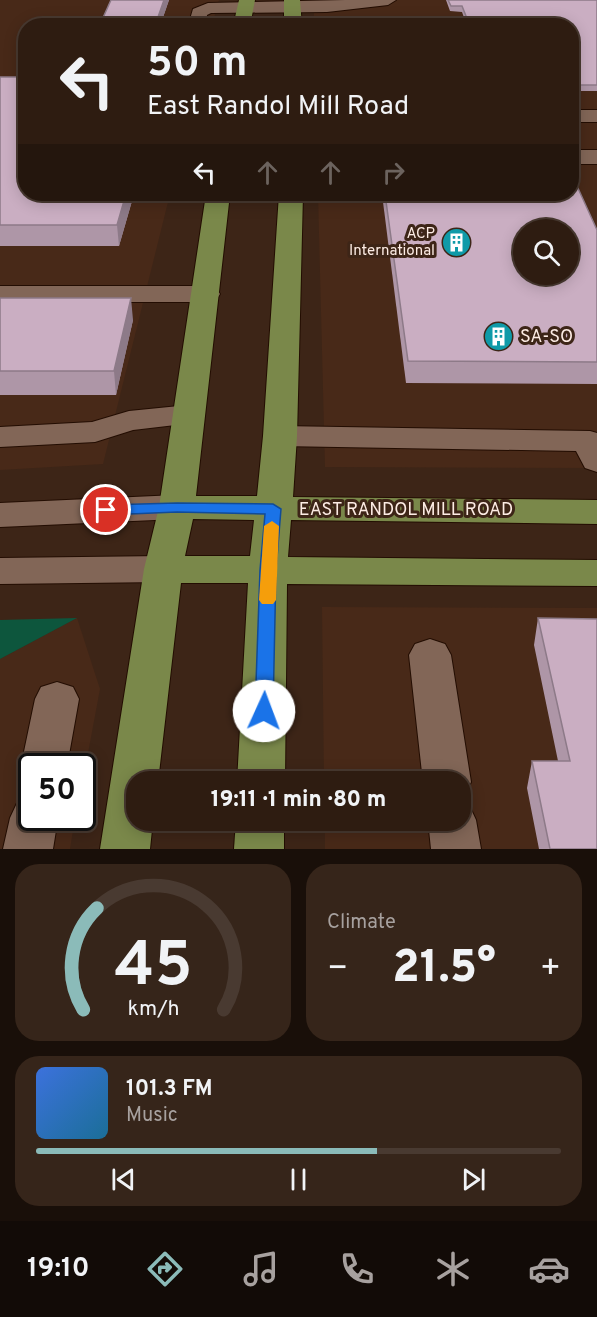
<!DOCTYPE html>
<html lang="en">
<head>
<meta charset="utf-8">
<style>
	body { margin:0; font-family:Overpass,sans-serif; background:#36251a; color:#f1f3f6; height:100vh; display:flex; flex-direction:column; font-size:22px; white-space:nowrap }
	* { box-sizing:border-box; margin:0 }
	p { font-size:20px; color:#a7a19f }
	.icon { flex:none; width:33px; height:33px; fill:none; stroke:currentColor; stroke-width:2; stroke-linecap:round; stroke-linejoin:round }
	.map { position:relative; height:849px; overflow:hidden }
	.sheet { display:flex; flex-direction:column; gap:15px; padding:15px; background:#190f09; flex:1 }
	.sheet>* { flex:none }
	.top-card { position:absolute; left:18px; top:18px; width:561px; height:183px; border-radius:24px; box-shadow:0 3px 15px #0003,0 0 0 2px #493a31; background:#2e1c11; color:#f1f3f6; overflow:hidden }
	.controls { position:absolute; left:513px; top:219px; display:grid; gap:12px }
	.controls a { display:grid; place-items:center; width:66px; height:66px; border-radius:50%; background:#2e1c11; box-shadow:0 3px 15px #0003,0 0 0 2px #493a31; font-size:30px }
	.speed { position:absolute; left:18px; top:753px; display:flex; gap:12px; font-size:30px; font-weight:700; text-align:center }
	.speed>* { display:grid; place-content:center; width:78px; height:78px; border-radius:50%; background:#2e1c11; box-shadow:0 3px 15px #0003,0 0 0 2px #493a31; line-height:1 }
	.speed .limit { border:3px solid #111; border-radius:9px; background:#fff; color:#111 }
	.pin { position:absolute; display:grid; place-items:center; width:51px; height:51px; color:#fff; margin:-26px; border:3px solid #fff; border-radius:50%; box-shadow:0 2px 6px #0007 }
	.me { position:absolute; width:66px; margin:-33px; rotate:2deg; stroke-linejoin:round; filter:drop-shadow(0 0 4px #0008) }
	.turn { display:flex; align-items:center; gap:21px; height:126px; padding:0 30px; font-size:27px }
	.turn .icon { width:78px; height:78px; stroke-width:2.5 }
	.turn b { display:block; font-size:42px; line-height:51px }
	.lanes { display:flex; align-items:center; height:57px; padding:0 30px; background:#0003; justify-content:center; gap:30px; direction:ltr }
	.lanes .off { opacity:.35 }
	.big { font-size:45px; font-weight:800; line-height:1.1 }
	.sheet .tile { flex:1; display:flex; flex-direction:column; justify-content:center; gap:9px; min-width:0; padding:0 21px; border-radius:24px; background:#36251a }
	.sheet .dial { align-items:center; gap:0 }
	.dial svg { height:156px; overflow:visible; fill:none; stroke:#493a31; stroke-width:7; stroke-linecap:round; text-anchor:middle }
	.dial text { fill:#f1f3f6; stroke:none }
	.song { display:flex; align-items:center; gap:18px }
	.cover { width:72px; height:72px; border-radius:9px; background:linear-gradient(135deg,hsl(220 70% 55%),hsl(200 70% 35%)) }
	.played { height:6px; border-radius:3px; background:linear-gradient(90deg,#8bbbb9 65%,#493a31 65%) }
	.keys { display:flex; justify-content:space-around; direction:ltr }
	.heat { display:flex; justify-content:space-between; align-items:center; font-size:33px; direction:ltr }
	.sheet .tiles { flex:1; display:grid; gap:15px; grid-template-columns:1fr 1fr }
	.tile:last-child { grid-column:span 2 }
	.trip { position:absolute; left:126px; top:771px; width:345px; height:60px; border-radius:24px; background:#2e1c11; box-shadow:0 3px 15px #0003,0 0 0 2px #493a31; font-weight:800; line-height:60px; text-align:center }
	.tabs { display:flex; height:96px; justify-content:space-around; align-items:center; background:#120b07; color:#a7a19f }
	.tabs .icon { width:42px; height:42px }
	.tabs .active { color:#8bbbb9 }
	.tabs b { font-size:27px; color:#f1f3f6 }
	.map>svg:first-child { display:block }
	.built { fill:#482918; fill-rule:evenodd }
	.green { fill:#0d563d }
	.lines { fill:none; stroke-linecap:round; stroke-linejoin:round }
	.minor-casing { stroke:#230d02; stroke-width:2 }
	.major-casing { stroke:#230d02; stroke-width:2 }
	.minor { fill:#826657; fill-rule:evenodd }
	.major { fill:#7a884a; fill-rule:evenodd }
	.wall { fill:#ae96a7 }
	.shaded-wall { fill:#8d7a88 }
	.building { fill:#caaec2; stroke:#8d7a88; stroke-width:1.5; fill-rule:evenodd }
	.route { fill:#1a73e8; stroke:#114b97; stroke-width:1.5 }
	.slow { fill:#f59e0b }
	.labels { text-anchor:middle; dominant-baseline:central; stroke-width:6; stroke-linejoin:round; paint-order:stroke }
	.far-poi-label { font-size:15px; fill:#fdece4; stroke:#3d2517; text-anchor:end }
	.poi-label { font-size:18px; fill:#fdece4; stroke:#3d2517; text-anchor:start }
	.street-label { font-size:18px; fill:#fdece4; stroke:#3d2517 }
</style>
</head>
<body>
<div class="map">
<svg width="597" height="849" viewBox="0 0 597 849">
	<rect width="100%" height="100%" fill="#3d2517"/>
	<g class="built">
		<path d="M0,0H219L212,25L26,26V194H170L103,464L0,470Z"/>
		<path d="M314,0H597V468L325,467L318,194H572V26L314,25ZM524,230H568V274H524Z"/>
		<path d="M322,607L597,608V849H325V821L460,820V782L324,781Z"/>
		<path d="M77,618L100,689L83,780L82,766H32V818H75L70,849H0V659Z"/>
	</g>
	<path class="green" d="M77,618L0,659V620Z"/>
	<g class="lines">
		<defs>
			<g id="minor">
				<path d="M345,0H396L388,5L327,12L211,13L207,15L206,26H188L193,9L208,3Z"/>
				<rect x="572" y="110" width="25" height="12"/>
				<rect x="572" y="150" width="25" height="14"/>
				<path d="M0,286H206L216,288L220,294L216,300L206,302H0Z"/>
				<path d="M189,405L201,408L205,415L201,422L133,430L95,442L0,447V427L92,422L129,411Z"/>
				<path d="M280,426L590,431L597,433V472L585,468L576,451L280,446L268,443L263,436L268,429Z"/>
				<path d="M177,495L190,499L195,507L190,515L177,519L0,527V503Z"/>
				<path d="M163,556L177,560L182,569L177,578L163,582L0,584V558Z"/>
				<path d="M430,639L445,644L451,655L471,782L464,796L460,797V782H423L409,655L415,644Z"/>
				<path d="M57,682L73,687L79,699L67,766H32V781L28,780L21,766L35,699L41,687Z"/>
				<path d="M32,798V818H58L53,849H3L10,818L17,803Z"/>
				<path d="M460,802L469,805L476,820L481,849H431L428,820H460Z"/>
			</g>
			<g id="major">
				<path d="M239,0H255L250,26H233Z"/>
				<path d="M284,0H300L302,26H284Z"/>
				<path d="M206,194H230L196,496H257L263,436L279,194H303L297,436L293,497L597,500V524L291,520L288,557L597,560V586L287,584L285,782H237L248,583H181L158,782H136V820H153L150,849H100L144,569L159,507ZM193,519L254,520L250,556H185Z"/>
				<path d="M236,820H284V849H234Z"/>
			</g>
		</defs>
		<use href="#minor" class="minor-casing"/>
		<use href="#major" class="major-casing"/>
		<use href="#minor" class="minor"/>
		<use href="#major" class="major"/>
	</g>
	<g class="wall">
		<path d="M111,0H169L160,26H102V20Z"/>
		<path d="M446,0H597V91H572V26H467L462,12L450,11Z"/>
		<path d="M0,77L26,194H134L119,246H0Z"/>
		<path d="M382,194H572L597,230V384L406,383Z"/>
		<path d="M0,298L133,320L116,395H0Z"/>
		<path d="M538,618L597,849H539L527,788L532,761H558L534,645Z"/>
	</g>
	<g class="shaded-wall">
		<path d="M164,0H169L160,26H157V20Z"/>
		<path d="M126,194H134L119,246L117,225Z"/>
		<path d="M131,298L133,320L116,395L114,371Z"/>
	</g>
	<g class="building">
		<path d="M111,0H164L157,20H102Z"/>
		<path d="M448,0H597V85H572V26H470L462,6H451Z"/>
		<path d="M0,77H26V194H126L117,225H0Z"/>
		<path d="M572,175L597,230V362L408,361L385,194H572ZM524,230H568V274H524Z"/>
		<path d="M0,298H131L114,371H0Z"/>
		<path d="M538,618L597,619V849H550L532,761H570Z"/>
	</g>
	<path class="route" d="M177,503L273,504L281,509L276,570L273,711L270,716L264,718L257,716L255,711L260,570L265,514L177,512L106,515L99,510L106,505Z"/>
	<path class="slow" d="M272,521L279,526L276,600L273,604H262L259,600L264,526Z"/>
	<defs>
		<symbol id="building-disc" viewBox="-11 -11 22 22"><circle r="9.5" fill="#0f9aa8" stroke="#3d2517"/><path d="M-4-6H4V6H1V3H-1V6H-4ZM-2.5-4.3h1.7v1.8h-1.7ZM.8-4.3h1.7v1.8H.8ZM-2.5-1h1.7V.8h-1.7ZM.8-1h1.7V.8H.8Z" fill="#fff"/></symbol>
	</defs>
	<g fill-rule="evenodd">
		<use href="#building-disc" x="440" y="226" width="33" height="33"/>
		<use href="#building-disc" x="482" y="320" width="33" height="33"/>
	</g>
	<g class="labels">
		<g class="far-poi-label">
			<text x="435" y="234">ACP<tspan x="435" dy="17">International</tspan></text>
		</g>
		<g class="poi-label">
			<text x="520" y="337">SA-SO</text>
		</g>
		<g class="street-label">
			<text x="406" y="510">EAST RANDOL MILL ROAD</text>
		</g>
	</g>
</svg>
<div class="controls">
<a><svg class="icon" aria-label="search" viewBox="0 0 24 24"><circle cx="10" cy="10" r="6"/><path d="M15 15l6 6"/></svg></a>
</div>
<div class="speed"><div class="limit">50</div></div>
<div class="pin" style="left:106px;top:510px;background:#d93025"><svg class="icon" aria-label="arrive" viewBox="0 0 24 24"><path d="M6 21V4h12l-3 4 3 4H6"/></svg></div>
<svg class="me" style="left:264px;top:711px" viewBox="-20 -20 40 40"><circle r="19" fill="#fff"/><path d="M0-13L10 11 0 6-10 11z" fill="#1a73e8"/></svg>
<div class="trip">19:11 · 1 min · 80 m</div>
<div class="top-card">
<div class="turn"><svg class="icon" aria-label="left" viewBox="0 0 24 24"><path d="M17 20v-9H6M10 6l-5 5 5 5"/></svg><div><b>50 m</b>East Randol Mill Road</div></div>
<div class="lanes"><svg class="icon" aria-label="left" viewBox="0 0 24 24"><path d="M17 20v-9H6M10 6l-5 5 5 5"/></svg><svg class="icon off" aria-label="ahead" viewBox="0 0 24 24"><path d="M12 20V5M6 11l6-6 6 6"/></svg><svg class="icon off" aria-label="ahead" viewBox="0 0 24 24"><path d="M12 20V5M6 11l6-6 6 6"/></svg><svg class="icon off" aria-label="right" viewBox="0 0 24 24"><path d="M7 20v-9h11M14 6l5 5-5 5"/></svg></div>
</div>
</div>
<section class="sheet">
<div class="tiles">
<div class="tile dial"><svg viewBox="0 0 100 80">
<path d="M14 69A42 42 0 1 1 86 69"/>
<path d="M14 69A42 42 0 0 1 21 17" stroke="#8bbbb9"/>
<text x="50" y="56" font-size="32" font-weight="700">45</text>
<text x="50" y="72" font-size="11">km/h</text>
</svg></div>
<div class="tile"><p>Climate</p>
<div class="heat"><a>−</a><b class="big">21.5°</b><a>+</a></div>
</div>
<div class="tile">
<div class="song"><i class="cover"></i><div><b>101.3 FM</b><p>Music</p></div></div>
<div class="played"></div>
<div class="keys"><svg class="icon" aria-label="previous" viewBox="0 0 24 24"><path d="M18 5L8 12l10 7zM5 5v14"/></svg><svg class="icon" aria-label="pause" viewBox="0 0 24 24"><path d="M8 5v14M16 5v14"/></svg><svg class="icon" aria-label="next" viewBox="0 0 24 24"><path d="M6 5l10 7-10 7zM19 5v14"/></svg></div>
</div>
</div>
</section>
<nav class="tabs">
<b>19:10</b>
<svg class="icon active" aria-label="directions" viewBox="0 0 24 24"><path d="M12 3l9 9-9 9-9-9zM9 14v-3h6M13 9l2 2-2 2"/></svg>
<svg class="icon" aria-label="music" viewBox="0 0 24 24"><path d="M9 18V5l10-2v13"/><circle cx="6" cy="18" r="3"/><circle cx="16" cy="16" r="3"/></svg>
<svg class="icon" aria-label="phone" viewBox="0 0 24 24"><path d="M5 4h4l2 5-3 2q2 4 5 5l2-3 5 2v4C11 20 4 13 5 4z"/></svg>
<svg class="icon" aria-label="climate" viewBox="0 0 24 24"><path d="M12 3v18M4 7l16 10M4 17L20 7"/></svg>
<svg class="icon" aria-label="car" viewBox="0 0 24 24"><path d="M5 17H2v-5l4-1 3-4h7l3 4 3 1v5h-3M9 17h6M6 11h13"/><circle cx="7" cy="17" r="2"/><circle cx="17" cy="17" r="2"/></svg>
</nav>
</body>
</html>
